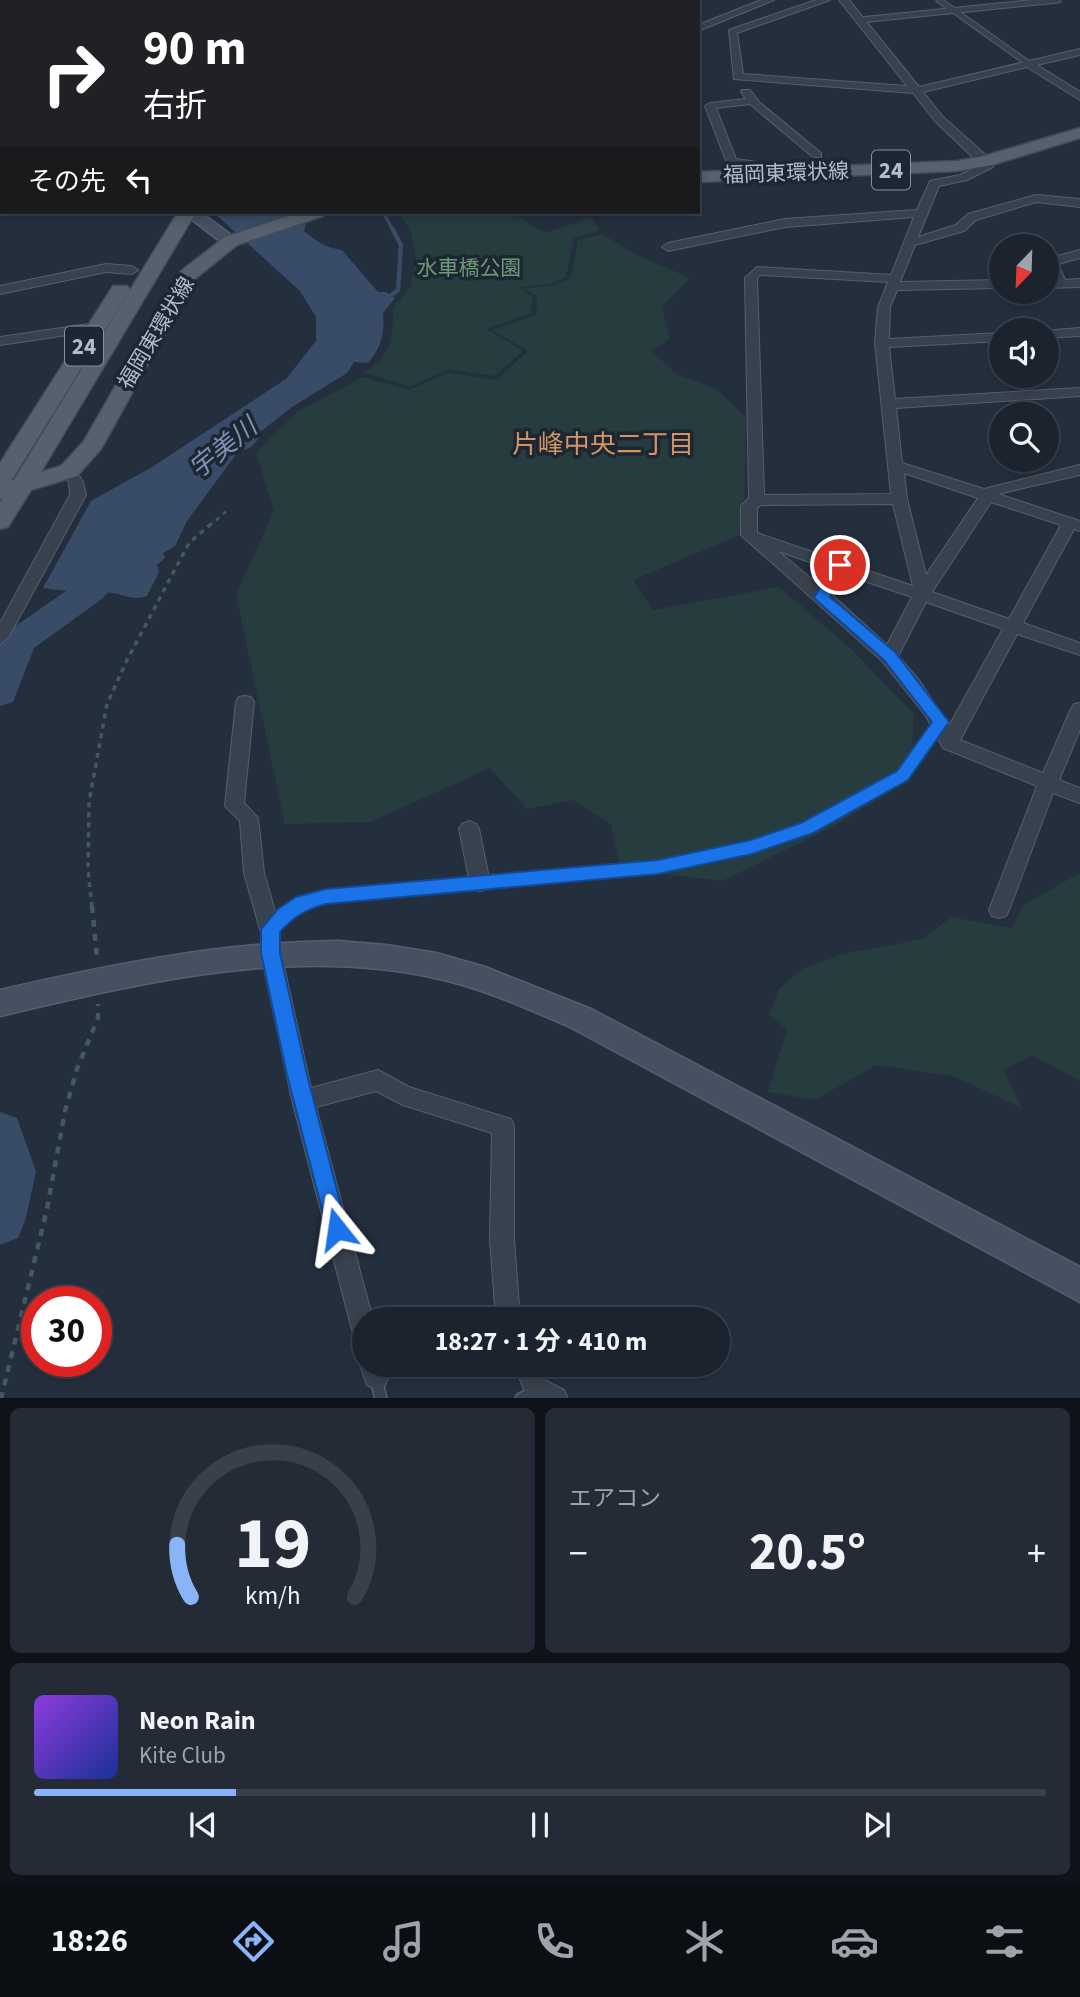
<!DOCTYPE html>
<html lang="ja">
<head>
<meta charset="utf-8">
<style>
	body { margin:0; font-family:"Source Sans 3","Noto Sans JP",sans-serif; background:#242b36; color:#f1f3f6; height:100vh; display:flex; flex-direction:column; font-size:26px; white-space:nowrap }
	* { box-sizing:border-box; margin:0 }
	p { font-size:23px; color:#a0a4aa }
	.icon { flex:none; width:38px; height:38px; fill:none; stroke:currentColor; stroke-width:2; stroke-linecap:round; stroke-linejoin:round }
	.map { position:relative; height:1398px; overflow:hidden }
	.sheet { display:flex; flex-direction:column; gap:10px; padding:10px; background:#0f1319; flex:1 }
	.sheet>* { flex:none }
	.guide { position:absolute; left:0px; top:0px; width:700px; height:214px; box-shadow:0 4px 10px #0003,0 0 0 2px #39404a; background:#202124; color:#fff; overflow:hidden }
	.needle { width:46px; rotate:203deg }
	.buttons { position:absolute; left:989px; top:234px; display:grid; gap:14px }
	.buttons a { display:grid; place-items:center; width:70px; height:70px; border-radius:50%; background:#1b232e; box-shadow:0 4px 10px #0003,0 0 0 2px #39404a; font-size:35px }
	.speed { position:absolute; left:21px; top:1286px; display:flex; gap:14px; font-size:35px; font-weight:700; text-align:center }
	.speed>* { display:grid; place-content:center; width:91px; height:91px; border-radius:50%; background:#1b232e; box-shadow:0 4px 10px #0003,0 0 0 2px #39404a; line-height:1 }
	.speed .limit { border:10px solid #d22; background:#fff; color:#111 }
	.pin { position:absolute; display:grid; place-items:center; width:60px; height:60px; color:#fff; margin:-30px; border:4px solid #fff; border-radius:50%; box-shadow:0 2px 7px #0007 }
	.me { position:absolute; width:77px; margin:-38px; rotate:345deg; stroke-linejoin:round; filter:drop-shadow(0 0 5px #0008) }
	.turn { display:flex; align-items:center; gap:24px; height:147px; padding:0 28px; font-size:32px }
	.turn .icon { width:91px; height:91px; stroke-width:2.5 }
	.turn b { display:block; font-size:49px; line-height:60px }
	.then { display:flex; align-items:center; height:66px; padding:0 28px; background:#0003; gap:14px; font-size:26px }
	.big { font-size:52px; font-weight:700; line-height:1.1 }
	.sheet .tile { flex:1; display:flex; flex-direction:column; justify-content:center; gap:10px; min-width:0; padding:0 24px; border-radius:10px; background:#242b36 }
	.sheet .dial { align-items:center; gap:0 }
	.dial svg { height:182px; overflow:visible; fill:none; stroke:#39404a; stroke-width:7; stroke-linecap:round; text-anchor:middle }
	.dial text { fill:#f1f3f6; stroke:none }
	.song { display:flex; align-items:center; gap:21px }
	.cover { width:84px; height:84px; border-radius:10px; background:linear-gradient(135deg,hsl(270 70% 55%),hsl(230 70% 35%)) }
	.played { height:7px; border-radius:4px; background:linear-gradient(90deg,#8ab4f8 20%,#39404a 20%) }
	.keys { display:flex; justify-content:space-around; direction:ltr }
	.heat { display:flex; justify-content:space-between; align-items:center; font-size:38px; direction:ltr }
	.sheet .tiles { flex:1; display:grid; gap:10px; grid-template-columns:1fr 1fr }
	.tile:last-child { grid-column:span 2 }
	.trip { position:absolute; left:352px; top:1307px; width:378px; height:70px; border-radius:35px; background:#1b232e; box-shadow:0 4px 10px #0003,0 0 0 2px #39404a; font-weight:700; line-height:70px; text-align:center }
	.tabs { display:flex; height:112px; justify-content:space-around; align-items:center; background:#0b0e12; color:#a0a4aa }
	.tabs .icon { width:49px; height:49px }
	.tabs .on { color:#8ab4f8 }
	.tabs b { font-size:32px; color:#f1f3f6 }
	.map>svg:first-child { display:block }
	.green { fill:#263c3f }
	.water { fill:#394c67 }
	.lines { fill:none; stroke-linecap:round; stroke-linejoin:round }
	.stream-far1 { stroke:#394c67; stroke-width:3.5 }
	.stream { stroke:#394c67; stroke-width:4.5 }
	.river { fill:#394c67; fill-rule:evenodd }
	.lane-far2-casing { stroke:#565f6c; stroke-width:7 }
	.lane-far1-casing { stroke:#565f6c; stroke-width:11 }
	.lane-casing { stroke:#565f6c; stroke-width:14 }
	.street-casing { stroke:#565f6c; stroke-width:2 }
	.secondary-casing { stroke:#565f6c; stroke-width:3 }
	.primary-casing { stroke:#414a57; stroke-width:3 }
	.path-far2 { stroke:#44595c; stroke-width:2.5; stroke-dasharray:4.5 4.5; stroke-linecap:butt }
	.path-far1 { stroke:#44595c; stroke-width:3.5; stroke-dasharray:5 5; stroke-linecap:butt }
	.path { stroke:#44595c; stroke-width:4.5; stroke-dasharray:7 7; stroke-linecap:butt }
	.lane-far2 { stroke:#38414e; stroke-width:5 }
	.lane-far1 { stroke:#38414e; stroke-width:9 }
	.lane { stroke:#38414e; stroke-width:11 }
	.street { fill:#38414e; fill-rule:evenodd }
	.secondary { fill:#465061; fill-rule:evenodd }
	.primary { fill:#56606e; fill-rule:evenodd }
	.route { fill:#1a73e8; stroke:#114b97; stroke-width:2 }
	.labels { text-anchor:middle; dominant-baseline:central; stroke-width:7; stroke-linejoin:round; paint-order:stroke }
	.far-street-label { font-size:21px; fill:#b4bcc9; stroke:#1d2633 }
	.far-park-label { font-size:21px; fill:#6b9a76; stroke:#1d2633 }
	.shield { fill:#1d2633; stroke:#878f9c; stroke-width:2 }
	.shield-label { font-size:23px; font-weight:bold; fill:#b4bcc9 }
	.neighbourhood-label { font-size:26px; fill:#d59563; stroke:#1d2633 }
	.water-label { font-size:26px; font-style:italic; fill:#7c92b1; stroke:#1d2633 }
</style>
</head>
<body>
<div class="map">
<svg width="1080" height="1399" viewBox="0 0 1080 1399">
	<rect width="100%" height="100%" fill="#242f3e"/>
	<g class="green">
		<path d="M397,212H510L545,233L591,217L600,230L574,238L566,277L550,284L519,287L532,297L531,313L487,329L523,351L494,376L448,369L410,387L363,372C392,358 393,336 393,308L410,287L416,260L411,231Z"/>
		<path d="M602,234L633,253L690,278L662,307L670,338L652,351L676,374L716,389L746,417L744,533L633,580L653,610L779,587L850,648L914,714L910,780L832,827L722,881L620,869L611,824L573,800L527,809L490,768L370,822L285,824L236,595L274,511L256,453L297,412L363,377L409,390L448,373L497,380L528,351L492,330L536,315L537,296L522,288L554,286L571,278L578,240Z"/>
		<path d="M1080,873V1081L1032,1055L1004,1070L1022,1108L953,1076L876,1065L815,1100L768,1092L787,1029L769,1015L779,989L802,969L843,954L923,939L951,917L1012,928L1023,905Z"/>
	</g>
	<path class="water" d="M213,212H292L306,224L304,231C316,241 326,248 342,250L378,292H386L395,298L383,313C385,333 381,348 368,363L354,362L347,373L292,407L260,432L259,438L251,447L237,453L187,521L175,546L163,553L165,558L157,565L159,572L147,596C132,602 120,592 104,592C83,592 64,591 43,588L91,501L152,467L286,379L316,341V317L300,291Z"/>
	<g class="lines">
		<path class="stream-far1" d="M383,212L393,230"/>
		<path class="stream" d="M385,300L398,290L401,245L392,228"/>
		<g class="river">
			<path d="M119,545L131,548L136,556L103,598L34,648L13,702L0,706V645L7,632L79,582L107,548Z"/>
			<path d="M0,1112L17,1118L36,1172L25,1221L18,1238L0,1245Z"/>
		</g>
		<defs>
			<g id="lane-far2">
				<path d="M939,0L1029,64"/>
				<path d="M860,20L1058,0"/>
			</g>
			<path id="lane-far1" d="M296,907L326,896L658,867L752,847L807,828L903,775L940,723"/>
			<g id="lane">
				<path d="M271,953L270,929L300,906"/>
				<path d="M376,1378L381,1399"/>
				<path d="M521,1399L536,1391"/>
			</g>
			<g id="street">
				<path d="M60,0H70L71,2H61Z"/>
				<path d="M340,0H350L339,2Z"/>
				<rect x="376" y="0" width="10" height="2"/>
				<path d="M446,0H480L481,2H448Z"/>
				<path d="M542,0H552L541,2Z"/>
				<path d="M605,0H615L604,2Z"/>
				<path d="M666,0H676L665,2Z"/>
				<path d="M761,0H774L698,31V25Z"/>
				<path d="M816,0H830L737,33L743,74L907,86L839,0H849L919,87L1080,49V55L1037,65L1080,92V100L1027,67L923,92L943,117L990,159L993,167L967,180L939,186L918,237L956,225L968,214L1036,195L1080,199V207L1036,202L976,220L964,231L915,245L900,282L1001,280V288L897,290L890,307L889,339L1001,333V341L889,347L895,399L1080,388V396L896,408L902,463L984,489L1080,465V475L998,494L1080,521V531L1074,529L1023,623L1080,643V655L1017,634L960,740L1043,773L1071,709L1074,704L1080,703V730L1059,780L1080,788V803L1053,793L1009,910L1006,916L999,918L992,916L989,910L1037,786L943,748L926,716L882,661L741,535V506L749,498L745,278L757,267L891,275L914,217L785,227L668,251L662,247L668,243L785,219L917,210L930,181L960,175L981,165L935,121L913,93L734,79L729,30ZM760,275L888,282L878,307L875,343L891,494L764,495L757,278ZM904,473L978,498L926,575L907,499ZM991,502L1061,525L1009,619L932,592ZM893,504L913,586L757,533V508L761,505ZM778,551L830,569L820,586ZM843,574L912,597L887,645L832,595ZM926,602L1003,629L949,726L919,680L898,656Z"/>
				<rect x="0" y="29" width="2" height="6"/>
				<path d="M742,90H750L760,103L821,153V157H813L750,104L716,108L736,159L772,164L787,172L781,175L766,169L744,168L727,163L705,106L710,103L746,99L741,92Z"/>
				<rect x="0" y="114" width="2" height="6"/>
				<rect x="0" y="171" width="2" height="6"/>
				<path d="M1080,250V258L1058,264L1065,280L1080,279V287L1046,288V280H1052L1047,259Z"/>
				<path d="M106,264L132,266L138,270L132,274L106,272L0,294V286Z"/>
				<path d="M96,323L101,324V330L0,345V337Z"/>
				<path d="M1080,328V336L1046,338V331H1043Z"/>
				<path d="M69,466L74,468L83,482L86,495L8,638L0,644V623L70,495L69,482L62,471Z"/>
				<path d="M245,696L251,697L254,702L244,803L258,818L264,873L280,929L277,935L270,938L263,935L260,929L244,873L240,821L225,806L236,702L239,697Z"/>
				<path d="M469,821L476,824L479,829L490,883L487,889L480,891L473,889L470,883L459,829L462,824Z"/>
				<path d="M271,944L278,947L281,953L311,1088L378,1070L409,1087L511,1119L514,1126V1239L520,1320H496L490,1239L492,1133L403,1105L376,1091L316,1107L373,1320H364V1344L355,1341L292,1100L261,953L264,947Z"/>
				<path d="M364,1356V1365H386L389,1376L385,1385L376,1389L367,1385L360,1365Z"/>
				<path d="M514,1365H540L546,1381L564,1390L568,1399H528Z"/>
			</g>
			<g id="secondary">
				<path d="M0,2L2,3V12L0,11Z"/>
				<path d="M182,212H200L239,241L237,245H225Z"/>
				<path d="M338,941L386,945L436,953L485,967L591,1009L1080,1267V1302L570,1027C526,1008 482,988 435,978C290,946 141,983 0,1016V990C112,964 223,942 338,941Z"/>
			</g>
			<g id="primary">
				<path d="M291,0H305L290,2Z"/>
				<path d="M1080,128V138L992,165L957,171L698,182V172L957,161L984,156Z"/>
				<path d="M178,212H196L41,472L61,466L84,441L181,271L225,237L300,212H326L323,216L237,245L196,278L101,449L77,476L31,490L8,527L0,529V503L3,498L0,499V463L113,286H127L130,290L11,481L14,480Z"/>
			</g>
		</defs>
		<use href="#lane-far2" class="lane-far2-casing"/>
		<use href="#lane-far1" class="lane-far1-casing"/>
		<use href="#lane" class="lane-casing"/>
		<use href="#street" class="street-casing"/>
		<use href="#secondary" class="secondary-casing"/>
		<use href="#primary" class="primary-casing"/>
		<path class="path-far2" d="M209,526L228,510"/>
		<path class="path-far1" d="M92,907L88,870L89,802L107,704L127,660L189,543L211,524"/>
		<g class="path">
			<path d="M92,906L97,958"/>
			<path d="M1,1399L47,1209L65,1111L77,1069L98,1018V1004"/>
		</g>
		<use href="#lane-far2" class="lane-far2"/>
		<use href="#lane-far1" class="lane-far1"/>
		<use href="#lane" class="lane"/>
		<use href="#street" class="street"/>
		<use href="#secondary" class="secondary"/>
		<use href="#primary" class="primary"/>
	</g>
	<path class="route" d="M840,560L847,565L830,597L895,652L949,722L908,780L813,833L752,854L658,874L326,904C306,909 293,917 280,932V953L307,1075L347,1229L344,1236L337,1240L329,1236L287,1075L261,953V929L278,909L296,897L326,889L658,860L751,840L801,823L897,771L932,722L884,660L814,598L835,562Z"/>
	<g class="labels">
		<g class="far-street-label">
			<text transform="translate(786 173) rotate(-2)">福岡東環状線</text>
			<text transform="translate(156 333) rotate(-59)">福岡東環状線</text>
		</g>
		<g class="far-park-label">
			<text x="469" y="268">水車橋公園</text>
		</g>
		<g class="shield">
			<rect x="872" y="150.5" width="38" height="39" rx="5"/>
			<rect x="65" y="326.5" width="38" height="39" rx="5"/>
		</g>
		<g class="shield-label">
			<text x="891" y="170">24</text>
			<text x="84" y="346">24</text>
		</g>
		<g class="neighbourhood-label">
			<text x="603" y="444">片峰中央二丁目</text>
		</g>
		<g class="water-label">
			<text transform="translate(223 448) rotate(-39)">宇美川</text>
		</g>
	</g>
</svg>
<div class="buttons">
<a><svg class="needle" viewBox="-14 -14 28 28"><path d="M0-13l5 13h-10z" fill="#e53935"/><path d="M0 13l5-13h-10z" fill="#a0a4aa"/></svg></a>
<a><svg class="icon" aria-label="sound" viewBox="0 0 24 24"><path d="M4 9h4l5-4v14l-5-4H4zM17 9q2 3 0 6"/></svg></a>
<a><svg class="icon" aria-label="search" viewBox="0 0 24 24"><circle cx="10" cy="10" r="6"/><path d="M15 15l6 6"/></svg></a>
</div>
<div class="speed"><div class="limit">30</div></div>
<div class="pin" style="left:840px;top:565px;background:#d93025"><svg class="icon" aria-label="arrive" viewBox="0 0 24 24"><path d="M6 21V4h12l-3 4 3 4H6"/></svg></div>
<svg class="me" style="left:337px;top:1229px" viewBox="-20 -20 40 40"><path d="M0-17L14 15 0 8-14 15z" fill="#1a73e8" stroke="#fff" stroke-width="4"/></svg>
<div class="trip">18:27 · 1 分 · 410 m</div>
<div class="guide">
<div class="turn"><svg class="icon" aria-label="right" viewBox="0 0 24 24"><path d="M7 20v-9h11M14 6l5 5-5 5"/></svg><div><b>90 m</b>右折</div></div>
<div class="then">その先<svg class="icon" aria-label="left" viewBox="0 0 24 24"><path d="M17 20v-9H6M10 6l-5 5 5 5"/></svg></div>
</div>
</div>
<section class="sheet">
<div class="tiles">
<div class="tile dial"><svg viewBox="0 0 100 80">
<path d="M14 69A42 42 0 1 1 86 69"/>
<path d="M14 69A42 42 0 0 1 8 46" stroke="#8ab4f8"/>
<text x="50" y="56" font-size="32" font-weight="700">19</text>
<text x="50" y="72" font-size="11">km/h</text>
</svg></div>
<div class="tile"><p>エアコン</p>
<div class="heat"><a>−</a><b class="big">20.5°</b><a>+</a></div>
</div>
<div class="tile">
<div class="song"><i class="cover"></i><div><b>Neon Rain</b><p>Kite Club</p></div></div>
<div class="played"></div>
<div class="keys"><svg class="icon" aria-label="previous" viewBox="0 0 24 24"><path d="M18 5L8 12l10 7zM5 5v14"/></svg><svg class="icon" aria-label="pause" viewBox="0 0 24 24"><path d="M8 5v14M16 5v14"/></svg><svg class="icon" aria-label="next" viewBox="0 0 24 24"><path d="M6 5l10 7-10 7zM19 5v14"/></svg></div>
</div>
</div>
</section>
<nav class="tabs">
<b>18:26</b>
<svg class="icon on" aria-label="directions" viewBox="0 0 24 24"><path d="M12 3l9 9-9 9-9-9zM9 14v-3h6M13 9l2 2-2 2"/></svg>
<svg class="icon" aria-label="music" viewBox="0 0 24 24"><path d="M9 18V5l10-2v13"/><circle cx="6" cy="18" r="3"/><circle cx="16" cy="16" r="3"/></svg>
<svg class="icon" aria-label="phone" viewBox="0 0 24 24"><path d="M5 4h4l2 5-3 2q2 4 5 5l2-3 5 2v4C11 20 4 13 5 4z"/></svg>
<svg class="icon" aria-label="climate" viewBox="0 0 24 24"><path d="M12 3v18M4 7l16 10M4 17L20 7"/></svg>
<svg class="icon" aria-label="car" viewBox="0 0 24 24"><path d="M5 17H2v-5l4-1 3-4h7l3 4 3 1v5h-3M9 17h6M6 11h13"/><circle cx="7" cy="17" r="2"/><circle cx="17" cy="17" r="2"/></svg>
<svg class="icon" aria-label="filters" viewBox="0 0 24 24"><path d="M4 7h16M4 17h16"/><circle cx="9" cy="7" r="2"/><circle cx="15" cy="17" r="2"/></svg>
</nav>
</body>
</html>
